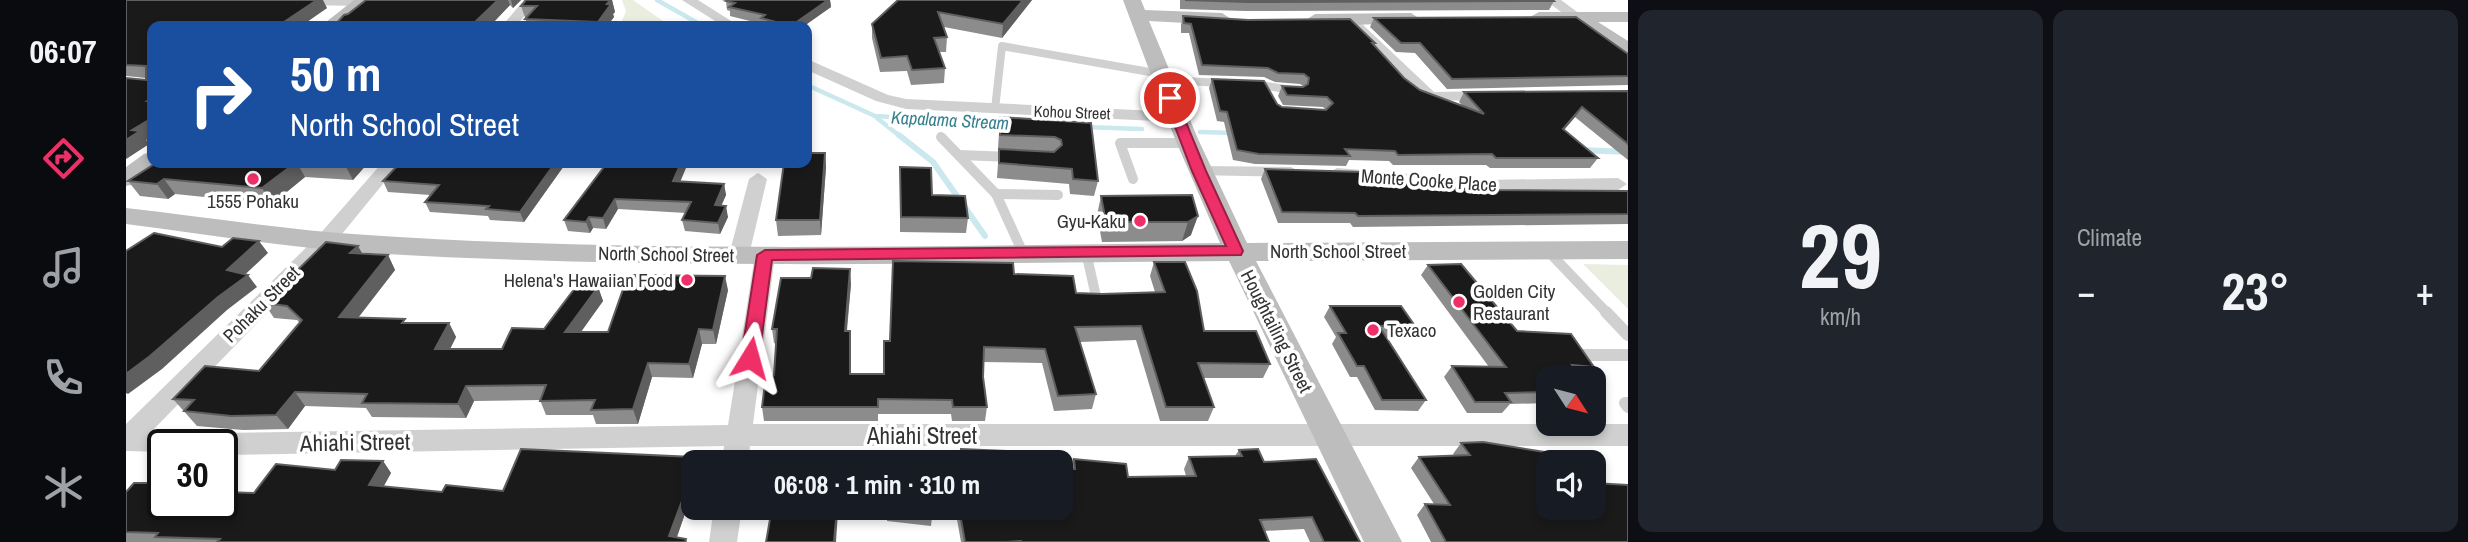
<!DOCTYPE html>
<html lang="en">
<head>
<meta charset="utf-8">
<style>
	body { margin:0; font-family:"Archivo Narrow",sans-serif; background:#20242c; color:#f1f3f6; height:100vh; display:flex; flex-direction:column; font-size:26px; white-space:nowrap }
	* { box-sizing:border-box; margin:0 }
	p { font-size:23px; color:#9ea1a6 }
	.icon { flex:none; width:38px; height:38px; fill:none; stroke:currentColor; stroke-width:2; stroke-linecap:round; stroke-linejoin:round }
	.map { position:relative; flex:1; overflow:hidden }
	.sheet { display:flex; flex-direction:column; gap:10px; padding:10px; background:#0d0f14; width:840px }
	.sheet>* { flex:none }
	.top-card { position:absolute; left:21px; top:21px; width:665px; height:147px; border-radius:14px; box-shadow:0 4px 10px #0003; background:#1a4fa0; color:#fff; overflow:hidden }
	.needle { width:46px; rotate:126deg }
	.fabs { position:absolute; left:1410px; top:366px; display:grid; gap:14px }
	.fabs a { display:grid; place-items:center; width:70px; height:70px; border-radius:14px; background:#171b24; box-shadow:0 4px 10px #0003; font-size:35px }
	.speed { position:absolute; left:21px; top:429px; display:flex; gap:14px; font-size:35px; font-weight:700; text-align:center }
	.speed>* { display:grid; place-content:center; width:91px; height:91px; border-radius:50%; background:#171b24; box-shadow:0 4px 10px #0003; line-height:1 }
	.speed .limit { border:4px solid #111; border-radius:10px; background:#fff; color:#111 }
	.pin { position:absolute; display:grid; place-items:center; width:60px; height:60px; color:#fff; margin:-30px; border:4px solid #fff; border-radius:50%; box-shadow:0 2px 7px #0007 }
	.me { position:absolute; width:77px; margin:-38px; rotate:8deg; stroke-linejoin:round; filter:drop-shadow(0 0 5px #0008) }
	.turn { display:flex; align-items:center; gap:24px; height:147px; padding:0 28px; font-size:32px }
	.turn .icon { width:91px; height:91px; stroke-width:2.5 }
	.turn b { display:block; font-size:49px; line-height:60px }
	.big { font-size:52px; font-weight:800; line-height:1.1 }
	.sheet .tile { flex:1; display:flex; flex-direction:column; justify-content:center; gap:10px; min-width:0; padding:0 24px; border-radius:14px; background:#20242c }
	.sheet .dial { align-items:center; gap:0 }
	.dial b { font-size:91px; line-height:1 }
	.heat { display:flex; justify-content:space-between; align-items:center; font-size:38px; direction:ltr }
	.sheet .tiles { flex:1; display:grid; gap:10px; grid-template-columns:repeat(2,1fr) }
	.trip { position:absolute; left:555px; top:450px; width:392px; height:70px; border-radius:14px; background:#171b24; box-shadow:0 4px 10px #0003; font-weight:800; line-height:70px; text-align:center }
	main { display:flex; flex:1; min-height:0 }
	.dock { display:flex; flex-direction:column; width:126px; justify-content:space-around; align-items:center; background:#090b0e; color:#9ea1a6 }
	.dock .icon { width:49px; height:49px }
	.dock .selected { color:#ef2f68 }
	.dock b { font-size:32px; color:#f1f3f6 }
	.map>svg:first-child { display:block }
	.green { fill:#e9eede }
	.lines { fill:none; stroke-linecap:round; stroke-linejoin:round }
	.stream-far1 { stroke:#cae8ee; stroke-width:4.5 }
	.stream { stroke:#cae8ee; stroke-width:6 }
	.lane-far2 { stroke:#d0d0d0; stroke-width:8 }
	.lane-far1 { stroke:#d0d0d0; stroke-width:10 }
	.lane { stroke:#d0d0d0; stroke-width:12 }
	.street { fill:#d0d0d0; fill-rule:evenodd }
	.secondary { fill:#bdbdbd; fill-rule:evenodd }
	.wall { fill:#8c8c8c }
	.shaded-wall { fill:#5f5f5f }
	.building { fill:#1a1a1a; stroke:#5f5f5f; stroke-width:2 }
	.route { fill:#ef2f68; stroke:#9b1f44; stroke-width:2 }
	.poi-dot { fill:#ef2f68; stroke:#fff; stroke-width:2.5 }
	.labels { text-anchor:middle; dominant-baseline:central; stroke-width:7; stroke-linejoin:round; paint-order:stroke }
	.far-street-label { font-size:16px; fill:#333; stroke:#fff }
	.far-water-label { font-size:18px; font-style:italic; fill:#36808e; stroke:#fff }
	.street-label { font-size:19px; fill:#333; stroke:#fff }
	.poi-label { font-size:19px; fill:#333; stroke:#fff; text-anchor:end }
	.near-street-label { font-size:23px; fill:#333; stroke:#fff }
</style>
</head>
<body>
<main>
<nav class="dock">
<b>06:07</b>
<svg class="icon selected" aria-label="directions" viewBox="0 0 24 24"><path d="M12 3l9 9-9 9-9-9zM9 14v-3h6M13 9l2 2-2 2"/></svg>
<svg class="icon" aria-label="music" viewBox="0 0 24 24"><path d="M9 18V5l10-2v13"/><circle cx="6" cy="18" r="3"/><circle cx="16" cy="16" r="3"/></svg>
<svg class="icon" aria-label="phone" viewBox="0 0 24 24"><path d="M5 4h4l2 5-3 2q2 4 5 5l2-3 5 2v4C11 20 4 13 5 4z"/></svg>
<svg class="icon" aria-label="climate" viewBox="0 0 24 24"><path d="M12 3v18M4 7l16 10M4 17L20 7"/></svg>
</nav>
<div class="map">
<svg width="1502" height="542" viewBox="0 0 1502 542">
	<rect width="100%" height="100%" fill="#fff"/>
	<g class="green">
		<path d="M496,0H507L544,26H494L500,11Z"/>
		<path d="M1457,264L1502,265V309Z"/>
	</g>
	<g class="lines">
		<g class="stream-far1">
			<path d="M531,0L577,26"/>
			<path d="M681,85L749,116L881,124"/>
			<path d="M751,118L775,137"/>
			<path d="M958,127L1016,129"/>
			<path d="M1074,132L1109,133"/>
		</g>
		<g class="stream">
			<path d="M773,135L807,162L859,236"/>
			<path d="M1455,150L1502,152"/>
		</g>
		<g class="lane-far2">
			<path d="M1037,80L1098,83"/>
			<path d="M1128,84L1166,90"/>
			<path d="M869,109L876,46L1035,74"/>
		</g>
		<g class="lane-far1">
			<path d="M815,137L870,194L897,253"/>
			<path d="M833,155L885,157"/>
			<path d="M1007,179L994,143H1062"/>
			<path d="M870,194L932,195"/>
			<path d="M1422,251L1482,314"/>
			<path d="M960,252L971,301"/>
		</g>
		<g class="lane">
			<path d="M1480,312L1502,335"/>
			<path d="M1458,355H1502"/>
			<path d="M1502,403H1499L1502,407"/>
		</g>
		<g class="street">
			<path d="M166,0H242L244,2L237,6L172,5L167,4Z"/>
			<path d="M398,0H412L390,26H376Z"/>
			<path d="M556,0H572L613,26H597Z"/>
			<path d="M1419,0H1435L1458,17L1451,21L1446,20Z"/>
			<path d="M1230,22L1235,23L1308,92L1365,91L1373,96L1365,101L1298,100L1225,29V23Z"/>
			<path d="M681,59L762,95L780,99L1051,112L1059,117L1051,122L780,109L750,101L681,70Z"/>
			<path d="M256,163H274L207,245L27,430L77,436L79,440L81,436L90,433L602,425L629,255L632,250H646L649,255L627,424H1502V446H624L622,462H596L598,446L96,455V444H37V452L0,451V424L193,235Z"/>
			<path d="M1073,166L1165,167L1174,172L1165,177L1067,175L1064,171Z"/>
			<path d="M1211,168L1357,180L1492,178L1501,184L1492,190L1357,192L1205,177L1202,173Z"/>
			<path d="M632,173L641,179L623,255L620,260H606L603,255L623,179Z"/>
			<path d="M588,508H616L611,542H583Z"/>
		</g>
		<g class="secondary">
			<path d="M228,0H248L215,26H195Z"/>
			<path d="M997,0H1015L1019,10L1096,13L1105,19L1096,25L1023,21L1072,139L1121,243L1502,241V259L1130,261L1276,542H1238L1103,261C816,263 529,270 242,253C162,248 80,234 0,224V208C80,217 161,230 241,235C525,254 810,245 1094,243L1049,139Z"/>
			<path d="M1413,12H1502V22H1472L1502,41V56L1495,54L1447,22L1407,21L1404,17Z"/>
			<path d="M1285,13L1294,19L1291,23L1189,26L1180,20L1189,14Z"/>
			<path d="M26,152V163L34,164L9,184L0,186V167L18,154Z"/>
		</g>
	</g>
	<g class="wall">
		<path d="M0,0L201,8L175,26H26V136L20,140L23,144L0,159L20,78L0,76Z"/>
		<path d="M240,0H395L387,8L384,5L364,26H208Z"/>
		<path d="M400,0H486L489,12L487,14L488,17L481,26H402L395,6Z"/>
		<path d="M595,0H704L705,7L678,26H636V24L604,16V11L601,10L600,1Z"/>
		<path d="M772,0H906L876,38L818,27L821,37L820,52H813L819,68L818,83L785,85L781,71L754,72L746,38V24Z"/>
		<path d="M1054,0H1427L1428,1L1423,10L1119,11L1054,9Z"/>
		<path d="M1057,16L1249,43L1248,45L1278,78L1294,90L1336,105L1333,102L1338,92L1502,91V160L1449,117L1438,130L1472,158L1464,168H1364L1360,165H1267L1263,161L1223,160L1220,166L1129,164L1107,160L1098,122L1091,121L1083,88L1086,79L1151,104L1156,107L1200,110L1197,107L1157,105L1152,96L1156,86H1177L1174,84L1149,82L1138,77L1073,75L1063,33H1055V25Z"/>
		<path d="M1248,18L1502,54V85L1321,89L1289,53L1270,52L1244,27Z"/>
		<path d="M874,117L965,123L972,181L968,196L944,194L943,184L871,178L873,149L926,152L872,149Z"/>
		<path d="M699,153L700,167L695,235L652,236L650,220Z"/>
		<path d="M30,163H242L227,180L179,177L146,204L49,194L42,199L14,196L2,181Z"/>
		<path d="M274,163H440L398,222L364,220L362,216L304,212L299,202L304,195L262,192L257,181Z"/>
		<path d="M448,163H562L554,181L598,184L600,195L595,205L602,217L594,234L559,231L556,220L560,213L492,209L480,229L467,228L464,233L442,231L438,220L479,166Z"/>
		<path d="M1139,169L1244,181L1339,190L1502,191V224L1227,227L1224,223H1152L1135,179Z"/>
		<path d="M774,182L806,195L842,218L840,233L774,232Z"/>
		<path d="M1066,195L1065,235L1056,241L976,242L971,215L975,196Z"/>
		<path d="M237,254L262,255L269,270L232,317L281,323H323L330,337L324,349H376L418,329L472,287L477,301L455,332H482L602,290L590,344H576L567,378L526,377L512,424H470L467,415H420L414,400L348,401L340,418L246,417L240,408L179,406L162,429L117,430L71,426L47,399L133,371L174,323L171,320L148,318L138,303Z"/>
		<path d="M1028,262L1078,331L1144,364L1137,378H1078L1088,407L1082,421H1034L1010,340L954,342L970,394L966,409L928,411L916,363L857,362V377L861,407L859,421H826L825,414H752V421H638L636,407L648,375L650,344L648,343L646,329L685,278L725,284L721,331L724,374H758L764,341L888,274L950,293L976,294L1029,292L1024,276Z"/>
		<path d="M1302,265L1391,331L1468,367L1459,378H1423V403L1384,404L1376,413H1341L1318,377L1326,366L1363,367L1295,275Z"/>
		<path d="M1204,306L1289,326L1282,337H1260L1300,400L1292,411L1249,410L1231,377H1224L1206,344L1210,337L1198,317Z"/>
		<path d="M1335,443L1423,462L1502,542H1305L1291,515L1299,504H1308L1285,468L1293,457L1328,455L1327,454Z"/>
		<path d="M1113,450L1138,462L1234,542H1184L1178,529L1138,531L1143,542H835L829,508H934L948,459L1002,477L1060,476L1058,469L1063,457L1109,456Z"/>
		<path d="M567,457L569,462H567V484L562,505L551,537L560,539L561,542H0V492L23,483L37,504L128,493L209,470L257,461L265,473L257,486L316,492L377,491Z"/>
		<path d="M644,508H807L805,526L761,521L762,511H712Z"/>
	</g>
	<g class="shaded-wall">
		<path d="M191,0H197L201,8L175,26H152Z"/>
		<path d="M372,0H382L384,5L364,26H345Z"/>
		<path d="M385,0H395L387,8Z"/>
		<path d="M484,0H486L489,12L487,14L488,17L481,26H473L472,22Z"/>
		<path d="M702,0H704L705,7L678,26H665Z"/>
		<path d="M897,0H906L876,38L877,24Z"/>
		<path d="M1456,107L1449,117L1430,139L1437,129Z"/>
		<path d="M26,118V136L20,140L23,144L0,159V140L6,130Z"/>
		<path d="M699,153L700,167L695,235L694,220Z"/>
		<path d="M169,163H171L179,177L146,204L136,188Z"/>
		<path d="M221,163H242L227,180L219,165Z"/>
		<path d="M429,163H440L398,222L394,212Z"/>
		<path d="M555,163H562L550,192L547,181Z"/>
		<path d="M38,179L49,194L42,199L31,184Z"/>
		<path d="M598,184L600,195L591,216L589,205Z"/>
		<path d="M489,199L492,209L480,229L477,218Z"/>
		<path d="M600,206L602,217L594,234L592,223Z"/>
		<path d="M1072,216L1065,235L1056,241L1062,222Z"/>
		<path d="M463,217L467,228L464,233L460,222Z"/>
		<path d="M133,241L142,253L110,283L101,270Z"/>
		<path d="M232,246L240,260L224,253Z"/>
		<path d="M262,255L269,270L222,331L213,317Z"/>
		<path d="M724,269L725,284L719,346V331Z"/>
		<path d="M122,275L131,287L101,310L36,369L2,394L0,393V374L92,297Z"/>
		<path d="M599,276L602,290L590,344L587,330Z"/>
		<path d="M472,287L477,301L444,347L439,332Z"/>
		<path d="M323,323L330,337L317,363L309,349Z"/>
		<path d="M573,329L576,344L567,378L563,364Z"/>
		<path d="M522,363L526,377L512,424L507,409Z"/>
		<path d="M340,386L348,401L340,418L332,404Z"/>
		<path d="M169,392L179,406L162,429L150,415Z"/>
		<path d="M567,457L569,462H567V484L562,505L549,542L543,536Z"/>
		<path d="M257,461L265,473L252,497L243,485Z"/>
		<path d="M711,508H712V511L710,542H708Z"/>
	</g>
	<g class="building">
		<path d="M0,0H191L152,26H26V98L21,101L26,102V118L6,130L14,131L0,140V78L20,80V66L0,65Z"/>
		<path d="M240,0H372L345,26H208L218,15L222,14Z"/>
		<path d="M400,0H484L481,4H485L472,22L399,19L411,6H395Z"/>
		<path d="M602,0H702L665,26L635,18L639,15L603,7L609,3L600,1Z"/>
		<path d="M772,0H897L877,24L812,12L821,37L808,38L819,68L786,70L781,56L755,58L746,24Z"/>
		<path d="M1059,0H1427L1428,1L1122,2Z"/>
		<path d="M1057,16L1122,20L1224,19L1249,43H1246L1278,78L1294,90L1358,114L1338,92L1502,91V144L1456,107L1437,129L1472,158H1370L1366,154L1272,155L1269,151L1219,149L1224,156L1133,154L1111,150L1101,112L1094,111L1086,79L1138,81L1151,104L1156,107L1200,110L1207,103L1201,97L1161,95L1156,86L1177,87L1182,84L1183,78L1178,74L1152,73L1142,68L1076,65L1065,24L1058,23Z"/>
		<path d="M1450,17L1502,54V76L1326,79L1294,43H1275L1248,18Z"/>
		<path d="M874,117L965,123L972,181L947,179L946,169L873,163V149L928,152L936,145L935,140L929,137L874,135Z"/>
		<path d="M681,153H699L694,220H650L658,163H681Z"/>
		<path d="M30,163H169L136,188L38,179L31,184L2,181Z"/>
		<path d="M183,163H221L219,165Z"/>
		<path d="M274,163H429L394,212L360,209L363,206L299,202L313,185L257,181Z"/>
		<path d="M481,163H555L547,181L598,184L589,205L600,206L592,223L556,220L565,202L489,199L477,218L463,217L460,222L438,220Z"/>
		<path d="M774,167L805,168L806,195L839,196L842,218L775,217Z"/>
		<path d="M1139,169L1237,172L1244,181L1301,182L1304,187H1337L1339,190L1502,191V214L1232,216L1229,213L1156,212Z"/>
		<path d="M1066,195L1072,216L1062,222H980L975,196Z"/>
		<path d="M28,233L96,247L107,238L133,241L101,270L122,275L92,297L24,356L0,374V251Z"/>
		<path d="M200,242L232,246L224,253L262,255L213,317L279,319L276,323H323L309,349H376L386,328L418,329L452,284L472,287L439,332H482L502,275L599,276L587,330L573,329L563,364L522,363L507,409L465,410L469,400L414,401L420,385L340,386L332,404L236,403L241,394L169,392L150,415L105,416L58,411L68,400L47,399L79,366L133,371L176,320L161,306L138,303Z"/>
		<path d="M767,261L887,263L888,274L947,276L950,293L976,294L1039,292L1028,262H1059L1071,291L1078,331H1130L1144,364L1072,363L1088,407H1040L1015,326L949,327L970,394L932,396L919,349L858,347L857,377L861,407H827L826,400L752,399V407H636L640,376L648,375L651,329H646L655,278H685L687,268L724,269L719,331H724V374H758V341H764Z"/>
		<path d="M1335,264L1391,331L1445,334L1468,367L1446,365L1455,378H1423V392L1379,393L1385,402H1349L1326,366L1380,367L1302,265Z"/>
		<path d="M1204,306H1275L1289,326H1253L1300,400H1256L1238,366H1231L1212,333H1220Z"/>
		<path d="M1357,442L1431,454L1435,462H1423V508H1468V483L1502,485V542H1320L1299,504L1324,505L1293,457L1344,455L1335,443Z"/>
		<path d="M395,449L567,457L559,493L543,536L560,539L559,542H91L94,539L29,537L32,533L0,532V492L8,483H23L37,465V504H96V492L128,493L150,464L209,470L215,460L257,461L243,485L316,492L320,485L377,491Z"/>
		<path d="M835,449L906,452L908,462H834Z"/>
		<path d="M1132,449L1138,462L1190,459L1234,542H1198L1186,517L1134,520L1143,542H896L895,541L880,542H839L833,508H934V469H949L948,459L1000,464L1002,477L1070,476L1063,457L1116,456L1113,450Z"/>
		<path d="M717,452L749,453V462H640V458L717,460Z"/>
		<path d="M646,508H711L708,542H640Z"/>
		<path d="M762,508H807L806,516L762,511Z"/>
	</g>
	<path class="route" d="M1044,95L1050,98L1080,171L1117,251L1115,255L646,260L633,358L631,362H618L615,358L631,255L639,250L1100,246L1066,171L1038,98Z"/>
	<g class="poi-dot">
		<circle cx="127" cy="179" r="7"/>
		<circle cx="1014" cy="221" r="7"/>
		<circle cx="561" cy="280" r="7"/>
		<circle cx="1333" cy="302" r="7"/>
		<circle cx="1247" cy="330" r="7"/>
	</g>
	<g class="labels">
		<g class="far-street-label">
			<text transform="translate(946 112) rotate(2)">Kohou Street</text>
		</g>
		<g class="far-water-label">
			<text transform="translate(824 120) rotate(3)">Kapalama Stream</text>
		</g>
		<g class="street-label">
			<text transform="translate(1303 180) rotate(4)">Monte Cooke Place</text>
			<text x="1212" y="251">North School Street</text>
			<text transform="translate(540 254) rotate(1)">North School Street</text>
			<text transform="translate(135 304) rotate(-45)">Pohaku Street</text>
			<text transform="translate(1151 331) rotate(63)">Houghtailing Street</text>
		</g>
		<g class="poi-label">
			<text x="127" y="201" text-anchor="middle">1555 Pohaku</text>
			<text x="1000" y="221">Gyu-Kaku</text>
			<text x="547" y="280">Helena's Hawaiian Food</text>
			<text x="1347" y="291" text-anchor="start">Golden City<tspan x="1347" dy="22">Restaurant</tspan></text>
			<text x="1261" y="330" text-anchor="start">Texaco</text>
		</g>
		<g class="near-street-label">
			<text x="796" y="435">Ahiahi Street</text>
			<text transform="translate(229 442) rotate(-1)">Ahiahi Street</text>
		</g>
	</g>
</svg>
<div class="fabs">
<a><svg class="needle" viewBox="-14 -14 28 28"><path d="M0-13l5 13h-10z" fill="#e53935"/><path d="M0 13l5-13h-10z" fill="#9ea1a6"/></svg></a>
<a><svg class="icon" aria-label="sound" viewBox="0 0 24 24"><path d="M4 9h4l5-4v14l-5-4H4zM17 9q2 3 0 6"/></svg></a>
</div>
<div class="speed"><div class="limit">30</div></div>
<div class="pin" style="left:1044px;top:98px;background:#d93025"><svg class="icon" aria-label="arrive" viewBox="0 0 24 24"><path d="M6 21V4h12l-3 4 3 4H6"/></svg></div>
<svg class="me" style="left:624px;top:358px" viewBox="-20 -20 40 40"><path d="M0-17L14 15 0 8-14 15z" fill="#ef2f68" stroke="#fff" stroke-width="4"/></svg>
<div class="trip">06:08 · 1 min · 310 m</div>
<div class="top-card">
<div class="turn"><svg class="icon" aria-label="right" viewBox="0 0 24 24"><path d="M7 20v-9h11M14 6l5 5-5 5"/></svg><div><b>50 m</b>North School Street</div></div>
</div>
</div>
<section class="sheet">
<div class="tiles">
<div class="tile dial"><b>29</b><p>km/h</p></div>
<div class="tile"><p>Climate</p>
<div class="heat"><a>−</a><b class="big">23°</b><a>+</a></div>
</div>
</div>
</section>
</main>
</body>
</html>
